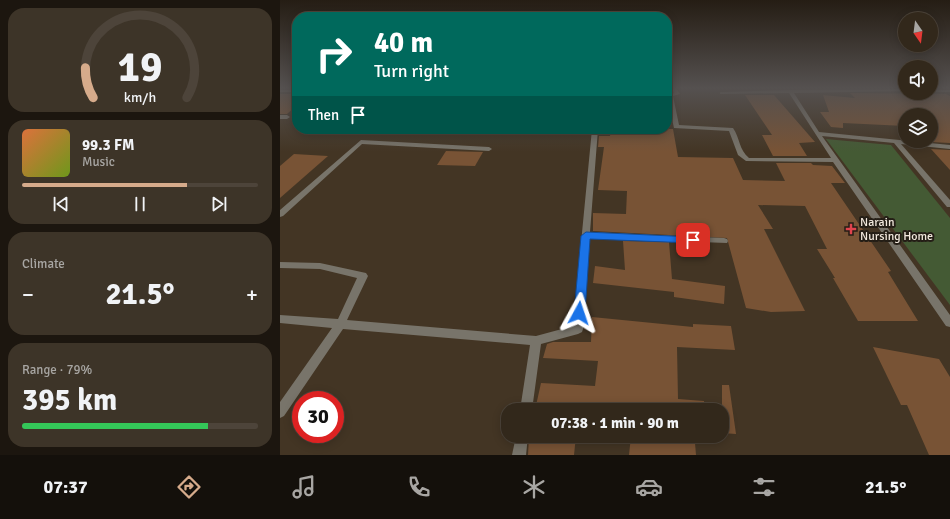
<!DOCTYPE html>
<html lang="en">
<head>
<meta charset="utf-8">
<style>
	body { margin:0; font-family:Signika,sans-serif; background:#3d3428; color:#f1f3f6; height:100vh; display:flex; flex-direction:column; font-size:15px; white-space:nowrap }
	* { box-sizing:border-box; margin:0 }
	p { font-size:13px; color:#a8a6a3 }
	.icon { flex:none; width:22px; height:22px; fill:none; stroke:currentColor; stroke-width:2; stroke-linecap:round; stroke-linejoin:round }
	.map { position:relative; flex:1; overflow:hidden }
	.sheet { display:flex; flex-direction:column; gap:8px; padding:8px; background:#1c160f; width:280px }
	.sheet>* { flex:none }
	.hud { position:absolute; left:12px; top:12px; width:380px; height:122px; border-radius:16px; box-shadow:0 2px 10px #0003,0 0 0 1px #4d443a; background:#00695c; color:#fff; overflow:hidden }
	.needle { width:26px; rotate:166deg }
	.controls { position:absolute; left:618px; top:12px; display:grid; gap:8px }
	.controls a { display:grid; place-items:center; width:40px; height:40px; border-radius:50%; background:#32281b; box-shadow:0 2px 10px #0003,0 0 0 1px #4d443a; font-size:20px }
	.speed { position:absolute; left:12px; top:391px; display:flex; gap:8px; font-size:20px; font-weight:700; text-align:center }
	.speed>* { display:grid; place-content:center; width:52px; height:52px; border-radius:50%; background:#32281b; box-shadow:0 2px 10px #0003,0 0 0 1px #4d443a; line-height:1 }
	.speed .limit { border:6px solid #d22; background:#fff; color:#111 }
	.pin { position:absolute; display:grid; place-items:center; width:34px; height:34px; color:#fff; margin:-17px; border-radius:8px; box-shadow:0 2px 6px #0006 }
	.me { position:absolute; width:44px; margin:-22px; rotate:5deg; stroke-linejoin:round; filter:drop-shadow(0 0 3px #0008) }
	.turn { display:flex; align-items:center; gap:14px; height:84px; padding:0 16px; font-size:18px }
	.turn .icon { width:52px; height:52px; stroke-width:2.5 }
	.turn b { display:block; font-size:28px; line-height:34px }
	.then { display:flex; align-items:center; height:38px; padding:0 16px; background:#0003; gap:8px; font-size:15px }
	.big { font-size:30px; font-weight:800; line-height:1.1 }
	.sheet .widget { flex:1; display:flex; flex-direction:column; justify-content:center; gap:6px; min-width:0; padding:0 14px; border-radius:16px; background:#3d3428 }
	.sheet .dial { align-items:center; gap:0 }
	.dial svg { height:104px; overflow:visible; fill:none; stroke:#4d443a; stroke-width:7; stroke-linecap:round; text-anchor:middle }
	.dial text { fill:#f1f3f6; stroke:none }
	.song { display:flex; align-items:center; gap:12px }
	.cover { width:48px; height:48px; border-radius:6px; background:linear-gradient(135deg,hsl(20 70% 55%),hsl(80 70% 35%)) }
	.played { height:4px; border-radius:2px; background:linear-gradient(90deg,#d6ab8b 70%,#4d443a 70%) }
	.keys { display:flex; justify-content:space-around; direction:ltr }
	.heat { display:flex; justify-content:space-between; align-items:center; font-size:22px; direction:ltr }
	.charge { height:6px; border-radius:3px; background:linear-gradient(90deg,#34c759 79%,#4d443a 0) }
	.trip { position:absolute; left:221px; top:403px; width:228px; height:40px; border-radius:16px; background:#32281b; box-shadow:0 2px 10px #0003,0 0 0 1px #4d443a; font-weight:800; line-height:40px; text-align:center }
	.tabs { display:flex; height:64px; justify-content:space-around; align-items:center; background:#14100b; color:#a8a6a3 }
	.tabs .icon { width:28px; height:28px }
	.tabs .active { color:#d6ab8b }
	.tabs b { font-size:18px; color:#f1f3f6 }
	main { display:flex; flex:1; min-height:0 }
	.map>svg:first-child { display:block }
	.green { fill:#445a34 }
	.building { fill:#785335 }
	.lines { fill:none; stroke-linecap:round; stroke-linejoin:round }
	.street { fill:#78746a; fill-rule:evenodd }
	.route { fill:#1a73e8; stroke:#114b97 }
	.health-dot { fill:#e0444e; stroke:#241e16; stroke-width:1.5 }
	.labels { text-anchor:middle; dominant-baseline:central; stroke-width:4; stroke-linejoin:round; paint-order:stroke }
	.poi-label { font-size:12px; fill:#f2e9de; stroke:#241e16; text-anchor:start }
</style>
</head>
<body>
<main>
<section class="sheet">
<div class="widget dial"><svg viewBox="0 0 100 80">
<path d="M14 69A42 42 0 1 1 86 69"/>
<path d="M14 69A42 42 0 0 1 8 46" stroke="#d6ab8b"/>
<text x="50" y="56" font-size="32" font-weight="700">19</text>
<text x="50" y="72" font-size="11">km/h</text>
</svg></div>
<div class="widget">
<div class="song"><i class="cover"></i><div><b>99.3 FM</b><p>Music</p></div></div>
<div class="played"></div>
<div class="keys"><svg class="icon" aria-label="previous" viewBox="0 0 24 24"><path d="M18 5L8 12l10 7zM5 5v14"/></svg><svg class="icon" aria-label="pause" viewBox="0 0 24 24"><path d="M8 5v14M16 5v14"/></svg><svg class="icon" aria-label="next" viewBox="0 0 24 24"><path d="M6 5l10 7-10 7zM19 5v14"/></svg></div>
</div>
<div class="widget"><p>Climate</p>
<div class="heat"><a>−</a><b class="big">21.5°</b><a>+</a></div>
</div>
<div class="widget"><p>Range · 79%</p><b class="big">395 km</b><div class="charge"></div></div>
</section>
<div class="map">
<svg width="670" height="455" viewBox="0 0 670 455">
	<rect width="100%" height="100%" fill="#433524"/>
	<path class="green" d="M546,139L611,145L670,218V305Z"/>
	<g class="building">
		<path d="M570,93L666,94L670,96V143L651,142V115H625V126L563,123V128L551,127L540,112H549L543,95L575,98Z"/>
		<path d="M0,94H17V105L7,114H0Z"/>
		<path d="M465,95H494L535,142L519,143L527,156H493L482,135H492Z"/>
		<path d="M331,129H393L398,157L453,158L463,180L505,181L496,163H531L533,165L552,166L565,183H551L611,271L608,272L638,321H578L553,278H555L537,249H547L525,206L478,205L493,229H484L525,311L491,312L466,308L447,238L313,231V213L346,214L347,191L318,190L324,147H318L319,136H330Z"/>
		<path d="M651,149L670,150V170Z"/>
		<path d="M166,151L203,152L195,166L157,165Z"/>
		<path d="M14,154L48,156L0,198V166Z"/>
		<path d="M343,241L389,242L392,279L445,286L444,304L394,297V292L313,283L315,266L345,270Z"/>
		<path d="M312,317L413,327V324L451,326L455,350L397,347L398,399L424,401V410H255L261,383L315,386L318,361L263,358L267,344L273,342H311Z"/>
		<path d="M593,347L659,359L670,377V455H649L627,405H621Z"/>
		<path d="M442,385H449L456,434L442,433Z"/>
		<path d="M249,436H296L294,455H248Z"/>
		<path d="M351,436H375L415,443L416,455H349Z"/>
	</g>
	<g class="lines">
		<g class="street">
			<path d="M392,88H396L400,94L393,96L399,125L453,128C460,138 459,150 469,158H551L509,93L442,94H440V92L510,90L625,89V91L514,93L539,132L670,145V149L621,144L670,200V207H667L614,143L542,136L670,315V327L666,326L553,162L466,161L458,155L449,131L394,128L392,119H387V115H391L387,95L394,93Z"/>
			<rect x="0" y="90" width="17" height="2"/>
			<rect x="651" y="90" width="19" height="2"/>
			<path d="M0,115H7L10,117L7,119H0Z"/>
			<path d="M312,129H318L310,232L444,238L447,239L448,241L447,243L310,238L303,329L302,332L298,334L261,344L252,410H240L250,345L63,329L4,416L0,418V402L52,328L0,323V315L58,319L77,278L40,269L0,268V262L40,263L86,273L88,276L67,320L256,336L293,326Z"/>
			<path d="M81,140L209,147L212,149L209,151L82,144L3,216L0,217V210Z"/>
			<path d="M236,436H248L246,455H232Z"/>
		</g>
	</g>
	<linearGradient id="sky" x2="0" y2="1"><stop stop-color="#251d14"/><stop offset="0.58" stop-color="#555150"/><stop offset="1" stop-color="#555150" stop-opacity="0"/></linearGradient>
	<rect width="670" height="152" fill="url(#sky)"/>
	<path class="route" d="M306,232L413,237L418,240L413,243L310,239L305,313L303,317L299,318L295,317L294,313L301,236Z"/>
	<path class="health-dot" d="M569 223h4v4h4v4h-4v4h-4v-4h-4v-4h4z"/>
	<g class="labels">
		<g class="poi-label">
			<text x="580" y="222">Narain<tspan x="580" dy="14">Nursing Home</tspan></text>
		</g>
	</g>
</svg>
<div class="controls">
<a><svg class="needle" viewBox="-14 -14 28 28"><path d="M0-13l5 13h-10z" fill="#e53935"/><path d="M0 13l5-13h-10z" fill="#a8a6a3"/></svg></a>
<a><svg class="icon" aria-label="sound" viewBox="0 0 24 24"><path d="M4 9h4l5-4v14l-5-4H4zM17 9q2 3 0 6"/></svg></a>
<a><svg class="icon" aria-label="layers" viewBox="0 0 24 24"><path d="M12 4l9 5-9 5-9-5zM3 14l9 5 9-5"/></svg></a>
</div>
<div class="speed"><div class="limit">30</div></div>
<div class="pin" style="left:413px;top:240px;background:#d93025"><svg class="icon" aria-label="arrive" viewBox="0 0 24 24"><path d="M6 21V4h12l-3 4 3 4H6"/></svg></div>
<svg class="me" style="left:299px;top:313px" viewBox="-20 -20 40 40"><path d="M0-17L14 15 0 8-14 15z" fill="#1a73e8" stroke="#fff" stroke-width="4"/></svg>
<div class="trip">07:38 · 1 min · 90 m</div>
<div class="hud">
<div class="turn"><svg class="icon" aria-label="right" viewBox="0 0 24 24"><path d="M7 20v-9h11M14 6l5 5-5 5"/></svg><div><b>40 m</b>Turn right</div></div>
<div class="then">Then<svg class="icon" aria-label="arrive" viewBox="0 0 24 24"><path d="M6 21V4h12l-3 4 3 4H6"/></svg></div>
</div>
</div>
</main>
<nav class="tabs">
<b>07:37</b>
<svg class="icon active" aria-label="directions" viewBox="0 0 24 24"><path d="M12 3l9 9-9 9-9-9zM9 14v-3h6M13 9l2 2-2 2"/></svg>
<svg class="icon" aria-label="music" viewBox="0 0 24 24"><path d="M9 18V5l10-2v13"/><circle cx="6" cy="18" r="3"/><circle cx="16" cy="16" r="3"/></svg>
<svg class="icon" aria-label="phone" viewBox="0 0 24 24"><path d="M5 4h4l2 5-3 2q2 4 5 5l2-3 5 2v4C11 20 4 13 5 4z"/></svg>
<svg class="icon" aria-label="climate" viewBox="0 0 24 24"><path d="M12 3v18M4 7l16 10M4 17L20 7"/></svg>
<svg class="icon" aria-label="car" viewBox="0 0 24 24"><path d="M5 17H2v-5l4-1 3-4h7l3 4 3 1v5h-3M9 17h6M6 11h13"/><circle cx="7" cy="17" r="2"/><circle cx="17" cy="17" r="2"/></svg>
<svg class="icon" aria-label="filters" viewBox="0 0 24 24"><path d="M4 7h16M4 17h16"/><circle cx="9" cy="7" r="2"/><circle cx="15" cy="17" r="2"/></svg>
<b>21.5°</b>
</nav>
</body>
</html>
